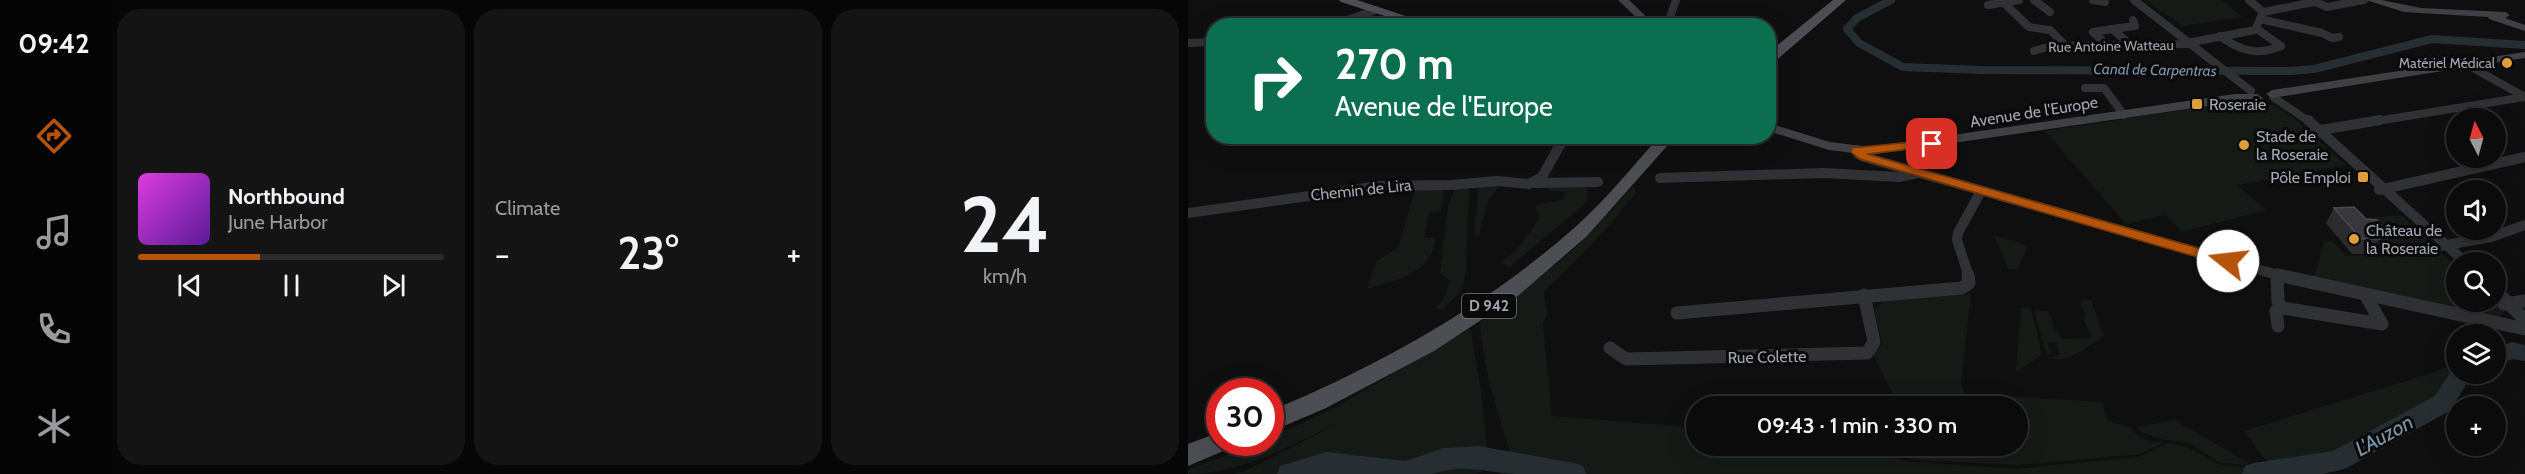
<!DOCTYPE html>
<html lang="en">
<head>
<meta charset="utf-8">
<style>
	body { margin:0; font-family:Cabin,sans-serif; background:#141415; color:#f1f3f6; height:100vh; display:flex; flex-direction:column; font-size:22px; white-space:nowrap }
	* { box-sizing:border-box; margin:0 }
	p { font-size:20px; color:#9a9b9d }
	.icon { flex:none; width:33px; height:33px; fill:none; stroke:currentColor; stroke-width:2; stroke-linecap:round; stroke-linejoin:round }
	.map { position:relative; flex:1; overflow:hidden }
	.sheet { display:flex; flex-direction:column; gap:9px; padding:9px; background:#060607; width:1080px }
	.sheet>* { flex:none }
	.top-card { position:absolute; left:18px; top:18px; width:570px; height:126px; border-radius:24px; box-shadow:0 6px 24px #0002,0 0 0 2px #2b2b2d; background:#0b6e4f; color:#fff; overflow:hidden }
	.needle { width:39px; rotate:354deg }
	.buttons { position:absolute; left:1258px; top:108px; display:grid; gap:12px }
	.buttons a { display:grid; place-items:center; width:60px; height:60px; border-radius:50%; background:#0b0b0c; box-shadow:0 6px 24px #0002,0 0 0 2px #2b2b2d; font-size:30px }
	.speed { position:absolute; left:18px; top:378px; display:flex; gap:12px; font-size:30px; font-weight:700; text-align:center }
	.speed>* { display:grid; place-content:center; width:78px; height:78px; border-radius:50%; background:#0b0b0c; box-shadow:0 6px 24px #0002,0 0 0 2px #2b2b2d; line-height:1 }
	.speed .limit { border:9px solid #d22; background:#fff; color:#111 }
	.pin { position:absolute; display:grid; place-items:center; width:51px; height:51px; color:#fff; margin:-26px; border-radius:12px; box-shadow:0 3px 9px #0006 }
	.me { position:absolute; width:66px; margin:-33px; rotate:286deg; stroke-linejoin:round; filter:drop-shadow(0 0 4px #0008) }
	.turn { display:flex; align-items:center; gap:21px; height:126px; padding:0 30px; font-size:27px }
	.turn .icon { width:78px; height:78px; stroke-width:2.5 }
	.turn b { display:block; font-size:42px; line-height:51px }
	.big { font-size:45px; font-weight:600; line-height:1.1 }
	.sheet .widget { flex:1; display:flex; flex-direction:column; justify-content:center; gap:9px; min-width:0; padding:0 21px; border-radius:24px; background:#141415 }
	.sheet .dial { align-items:center; gap:0 }
	.dial b { font-size:78px; line-height:1 }
	.song { display:flex; align-items:center; gap:18px }
	.cover { width:72px; height:72px; border-radius:9px; background:linear-gradient(135deg,hsl(300 70% 55%),hsl(270 70% 35%)) }
	.played { height:6px; border-radius:3px; background:linear-gradient(90deg,#b45309 40%,#2b2b2d 40%) }
	.keys { display:flex; justify-content:space-around; direction:ltr }
	.heat { display:flex; justify-content:space-between; align-items:center; font-size:33px; direction:ltr }
	.sheet .tiles { flex:1; display:grid; gap:9px; grid-template-columns:repeat(3,1fr) }
	.trip { position:absolute; left:498px; top:396px; width:342px; height:60px; border-radius:30px; background:#0b0b0c; box-shadow:0 6px 24px #0002,0 0 0 2px #2b2b2d; font-weight:600; line-height:60px; text-align:center }
	main { display:flex; flex:1; min-height:0 }
	.tab-bar { display:flex; flex-direction:column; width:108px; justify-content:space-around; align-items:center; background:#040405; color:#9a9b9d }
	.tab-bar .icon { width:42px; height:42px }
	.tab-bar .current { color:#b45309 }
	.tab-bar b { font-size:27px; color:#f1f3f6 }
	.map>svg:first-child { display:block }
	.green { fill:#161a16 }
	.lines { fill:none; stroke-linecap:round; stroke-linejoin:round }
	.canal { stroke:#272e32; stroke-width:8 }
	.river { fill:#272e32; fill-rule:evenodd }
	.street-far2 { stroke:#303135; stroke-width:8 }
	.street-far1 { stroke:#303135; stroke-width:10 }
	.street { stroke:#303135; stroke-width:13 }
	.secondary { fill:#3f4044; fill-rule:evenodd }
	.primary { fill:#4d4e53; fill-rule:evenodd }
	.wall { fill:#2b2b2e }
	.shaded-wall { fill:#1a1a1c }
	.building { fill:#38383c; stroke:#484a4e; stroke-width:1.5 }
	.route { fill:#b45309; stroke:#753606; stroke-width:1.5 }
	.poi-dot { fill:#de9e39; stroke:#0a0a0b; stroke-width:2 }
	.labels { text-anchor:middle; dominant-baseline:central; stroke-width:6; stroke-linejoin:round; paint-order:stroke }
	.far-street-label { font-size:14px; fill:#a1a6b0; stroke:#0a0a0b }
	.far-poi-label { font-size:14px; fill:#a1a6b0; stroke:#0a0a0b; text-anchor:end }
	.far-water-label { font-size:15px; font-style:italic; fill:#7b95a8; stroke:#0a0a0b }
	.shield { fill:#0a0a0b; stroke:#74777e; stroke-width:1.5 }
	.shield-label { font-size:15px; font-weight:bold; fill:#a1a6b0 }
	.poi-label { font-size:16px; fill:#a1a6b0; stroke:#0a0a0b; text-anchor:start }
	.street-label { font-size:16px; fill:#a1a6b0; stroke:#0a0a0b }
	.near-water-label { font-size:21px; font-style:italic; fill:#7b95a8; stroke:#0a0a0b }
</style>
</head>
<body>
<main>
<nav class="tab-bar">
<b>09:42</b>
<svg class="icon current" aria-label="directions" viewBox="0 0 24 24"><path d="M12 3l9 9-9 9-9-9zM9 14v-3h6M13 9l2 2-2 2"/></svg>
<svg class="icon" aria-label="music" viewBox="0 0 24 24"><path d="M9 18V5l10-2v13"/><circle cx="6" cy="18" r="3"/><circle cx="16" cy="16" r="3"/></svg>
<svg class="icon" aria-label="phone" viewBox="0 0 24 24"><path d="M5 4h4l2 5-3 2q2 4 5 5l2-3 5 2v4C11 20 4 13 5 4z"/></svg>
<svg class="icon" aria-label="climate" viewBox="0 0 24 24"><path d="M12 3v18M4 7l16 10M4 17L20 7"/></svg>
</nav>
<section class="sheet">
<div class="tiles">
<div class="widget">
<div class="song"><i class="cover"></i><div><b>Northbound</b><p>June Harbor</p></div></div>
<div class="played"></div>
<div class="keys"><svg class="icon" aria-label="previous" viewBox="0 0 24 24"><path d="M18 5L8 12l10 7zM5 5v14"/></svg><svg class="icon" aria-label="pause" viewBox="0 0 24 24"><path d="M8 5v14M16 5v14"/></svg><svg class="icon" aria-label="next" viewBox="0 0 24 24"><path d="M6 5l10 7-10 7zM19 5v14"/></svg></div>
</div>
<div class="widget"><p>Climate</p>
<div class="heat"><a>−</a><b class="big">23°</b><a>+</a></div>
</div>
<div class="widget dial"><b>24</b><p>km/h</p></div>
</div>
</section>
<div class="map">
<svg width="1337" height="474" viewBox="0 0 1337 474">
	<rect width="100%" height="100%" fill="#0f0f10"/>
	<g class="green">
		<path d="M957,0H1034L1054,17L995,26Z"/>
		<path d="M1059,100L1085,105L1101,114L1158,165L1049,185L1078,210L994,232L978,215L938,224L857,131Z"/>
		<path d="M291,184L312,185L299,202L291,236L286,234Z"/>
		<path d="M281,185L278,272L274,290L255,309H247L258,295L261,280L252,273L260,206L267,188Z"/>
		<path d="M228,186L254,189L256,195L252,211L241,213L236,238H247C245,274 207,280 179,289L189,261L210,248Z"/>
		<path d="M399,186L400,201L321,267L313,262L327,252L350,221L348,204L375,200L379,192L361,191V187Z"/>
		<path d="M446,186L448,193C419,229 390,260 356,291L359,315L355,324L364,416L490,426L508,436V446H636L726,462L827,469L951,457L980,443L1000,447L1032,465L1056,467L1068,474H378L322,451C308,408 295,366 292,322L334,293L386,249Z"/>
		<path d="M1213,215L1269,267V302H1307L1317,311L1310,319L1125,280L1136,242L1145,241L1158,256L1190,254L1191,249L1160,220Z"/>
		<path d="M806,235L840,246L829,269H820Z"/>
		<path d="M783,294L773,382L777,394L914,402L920,421L941,427L954,439L975,443L952,454L829,465L728,460L663,446H830V406H711L685,354L694,344L686,309L697,301Z"/>
		<path d="M903,300L916,336C902,344 877,367 862,357H871L869,342H860L863,354H858L846,310L861,311L866,330H870L871,336L876,339L904,338L895,318L898,317L892,301Z"/>
		<path d="M833,308L843,309L854,355L828,372Z"/>
		<path d="M282,328L293,391L301,469L288,474H44L57,471L155,421C106,443 55,474 0,474V470L70,443L82,442L83,438L150,406Z"/>
		<path d="M1269,363V370L1251,400L1146,458L1081,465L1056,431L1244,373Z"/>
		<path d="M987,420L1064,465L1031,463L1002,443L977,440L955,433L949,427Z"/>
	</g>
	<g class="lines">
		<path class="canal" d="M703,0L669,18L659,29L671,43L715,67L795,70L1103,71L1126,69L1244,39L1337,45"/>
		<g class="river">
			<path d="M1324,342L1337,345V361L1325,359L1308,365V348Z"/>
			<path d="M1269,367V374H1284L1263,410L1157,469L1135,474H1054L1057,466L1066,463L1145,451L1247,396L1265,368Z"/>
			<path d="M291,446L386,463L395,466L398,474C375,474 351,474 327,474C296,472 276,463 244,474H89L92,466L138,452L218,461L256,448Z"/>
		</g>
		<g class="street-far2">
			<path d="M846,0L862,12"/>
			<path d="M905,0L917,2"/>
			<path d="M946,0L1063,91"/>
			<path d="M1061,0L1075,12"/>
			<path d="M1123,0L1139,7L1176,0"/>
			<path d="M816,3L841,27L862,30L877,45"/>
			<path d="M800,5L831,0"/>
			<path d="M1072,19L1134,33L1144,38L1151,37"/>
			<path d="M142,26L188,10"/>
			<path d="M479,26L488,0"/>
			<path d="M924,29L947,26L945,20"/>
			<path d="M1032,36C1052,51 1070,56 1093,46L1069,29"/>
			<path d="M0,43L26,42"/>
			<path d="M999,43L1067,30L1075,12L1126,2"/>
			<path d="M919,45L905,32L924,29L943,45"/>
			<path d="M846,51L863,46L1001,44"/>
			<path d="M1278,64L1337,97"/>
			<path d="M897,88H916L936,115"/>
			<path d="M1085,97L1122,122"/>
			<path d="M1183,122L1337,97"/>
		</g>
		<g class="street-far1">
			<path d="M1120,120L1277,262"/>
			<path d="M1127,131L1192,120"/>
			<path d="M669,150L670,154L676,157L1097,277"/>
			<path d="M472,178L636,173L711,177L730,173"/>
			<path d="M347,183L410,182"/>
			<path d="M1191,190L1337,157"/>
			<path d="M0,213L192,186L263,185L309,181L341,184L354,177L377,136"/>
			<path d="M1253,246L1303,237L1337,225"/>
			<path d="M781,277L769,240L770,233L793,191"/>
		</g>
		<g class="street">
			<path d="M1089,275L1090,302L1094,308L1194,324L1178,296"/>
			<path d="M1090,275L1337,329"/>
			<path d="M1308,291L1337,320"/>
			<path d="M1316,304L1337,301"/>
			<path d="M489,313L774,288L781,283L780,275"/>
			<path d="M1090,326L1088,311L1094,308"/>
			<path d="M422,348L438,359L679,353L686,342L676,295"/>
		</g>
		<g class="secondary">
			<path d="M430,0H441L468,26H457Z"/>
			<path d="M1178,0H1193L1233,8L1317,12L1322,15L1317,18L1337,25V31L1301,19L1300,17L1216,12Z"/>
			<path d="M1337,52V58L1084,98L1078,94L1084,90Z"/>
			<path d="M1047,94H1069L1075,98L1069,102H1047L682,155L641,150L580,131V123L642,142L682,147Z"/>
		</g>
		<g class="primary">
			<path d="M151,0H169L248,26H228L153,2Z"/>
			<path d="M645,0H658L585,63L580,64V53Z"/>
			<path d="M472,136H488L399,236L331,295L246,351L138,408L82,432V411C192,365 295,308 385,229C416,202 444,167 472,136Z"/>
			<path d="M32,432V442H44L40,449L0,466V444Z"/>
		</g>
	</g>
	<path class="wall" d="M1146,208L1178,219L1200,233L1189,252L1181,254H1164L1138,223Z"/>
	<path class="shaded-wall" d="M1198,237L1189,252L1181,254L1191,239Z"/>
	<path class="building" d="M1166,207L1178,219L1189,220L1200,233L1198,237L1191,239H1173L1146,208Z"/>
	<path class="route" d="M744,140L748,141V146L679,154L1045,258L1047,261L1040,266L672,159L663,152L664,148Z"/>
	<g class="poi-dot">
		<circle cx="1319" cy="63" r="6"/>
		<rect x="1003" y="98" width="12" height="12" rx="3"/>
		<circle cx="1056" cy="145" r="6"/>
		<rect x="1169" y="171" width="12" height="12" rx="3"/>
		<circle cx="1166" cy="239" r="6"/>
	</g>
	<g class="labels">
		<g class="far-street-label">
			<text transform="translate(923 46) rotate(-1)">Rue Antoine Watteau</text>
		</g>
		<g class="far-poi-label">
			<text x="1307" y="63">Matériel Médical</text>
		</g>
		<g class="far-water-label">
			<text transform="translate(967 70) rotate(1)">Canal de Carpentras</text>
		</g>
		<rect class="shield" x="274" y="294" width="54" height="24" rx="4.5"/>
		<g class="shield-label">
			<text x="301" y="306">D 942</text>
		</g>
		<g class="poi-label">
			<text x="1021" y="104">Roseraie</text>
			<text x="1068" y="136">Stade de<tspan x="1068" dy="18">la Roseraie</tspan></text>
			<text x="1163" y="177" text-anchor="end">Pôle Emploi</text>
			<text x="1178" y="230">Château de<tspan x="1178" dy="18">la Roseraie</tspan></text>
		</g>
		<g class="street-label">
			<text transform="translate(846 112) rotate(-9)">Avenue de l'Europe</text>
			<text transform="translate(173 190) rotate(-6)">Chemin de Lira</text>
			<text transform="translate(579 357) rotate(-1)">Rue Colette</text>
		</g>
		<g class="near-water-label">
			<text transform="translate(1196 435) rotate(-29)">L'Auzon</text>
		</g>
	</g>
</svg>
<div class="buttons">
<a><svg class="needle" viewBox="-14 -14 28 28"><path d="M0-13l5 13h-10z" fill="#e53935"/><path d="M0 13l5-13h-10z" fill="#9a9b9d"/></svg></a>
<a><svg class="icon" aria-label="sound" viewBox="0 0 24 24"><path d="M4 9h4l5-4v14l-5-4H4zM17 9q2 3 0 6"/></svg></a>
<a><svg class="icon" aria-label="search" viewBox="0 0 24 24"><circle cx="10" cy="10" r="6"/><path d="M15 15l6 6"/></svg></a>
<a><svg class="icon" aria-label="layers" viewBox="0 0 24 24"><path d="M12 4l9 5-9 5-9-5zM3 14l9 5 9-5"/></svg></a>
<a>+</a>
</div>
<div class="speed"><div class="limit">30</div></div>
<div class="pin" style="left:744px;top:144px;background:#d93025"><svg class="icon" aria-label="arrive" viewBox="0 0 24 24"><path d="M6 21V4h12l-3 4 3 4H6"/></svg></div>
<svg class="me" style="left:1040px;top:261px" viewBox="-20 -20 40 40"><circle r="19" fill="#fff"/><path d="M0-13L10 11 0 6-10 11z" fill="#b45309"/></svg>
<div class="trip">09:43 · 1 min · 330 m</div>
<div class="top-card">
<div class="turn"><svg class="icon" aria-label="right" viewBox="0 0 24 24"><path d="M7 20v-9h11M14 6l5 5-5 5"/></svg><div><b>270 m</b>Avenue de l'Europe</div></div>
</div>
</div>
</main>
</body>
</html>
